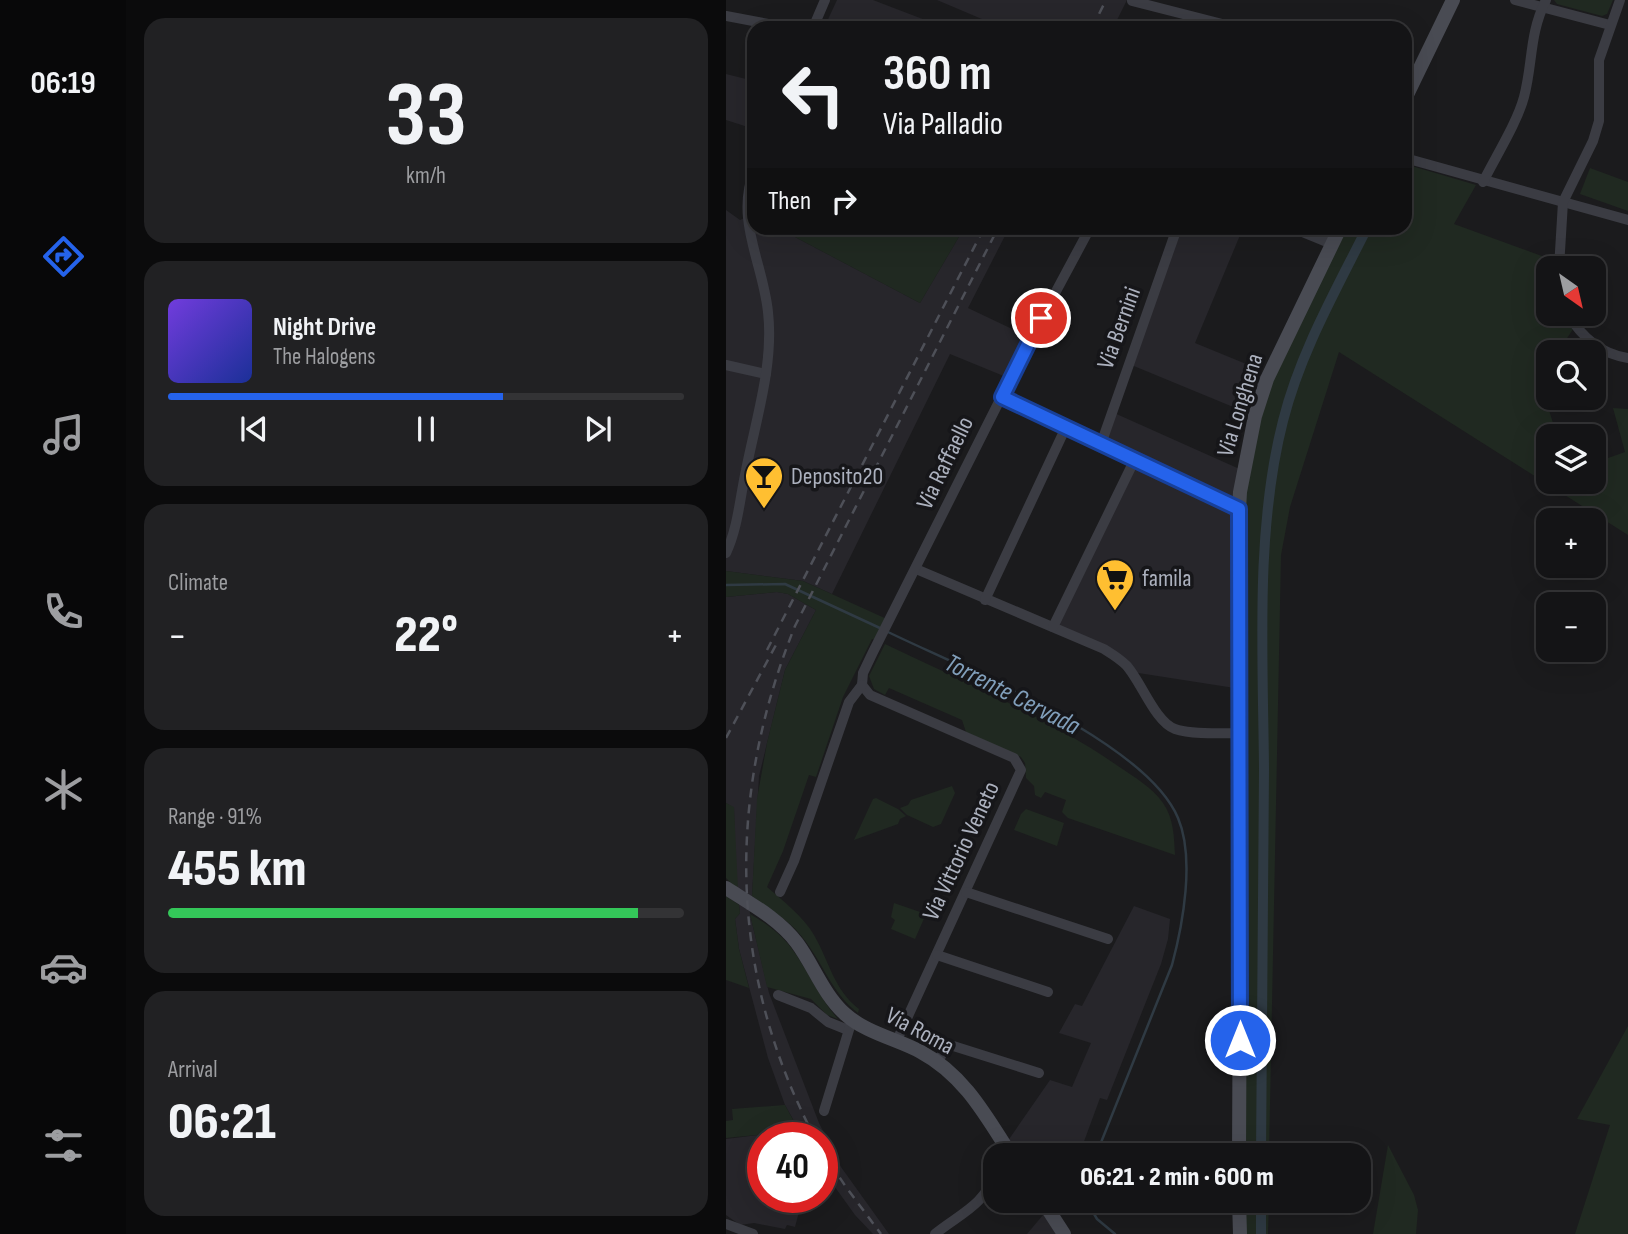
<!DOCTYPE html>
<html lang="en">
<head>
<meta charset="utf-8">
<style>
	body { margin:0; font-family:"Sofia Sans Condensed",sans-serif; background:#212123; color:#f1f3f6; height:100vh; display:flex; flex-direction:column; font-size:26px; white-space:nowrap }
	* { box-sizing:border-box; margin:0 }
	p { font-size:23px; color:#9d9ea1 }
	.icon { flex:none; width:38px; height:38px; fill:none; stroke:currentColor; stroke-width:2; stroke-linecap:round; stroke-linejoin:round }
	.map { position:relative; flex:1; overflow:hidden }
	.details { display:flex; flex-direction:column; gap:18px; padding:18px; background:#0b0b0c; width:600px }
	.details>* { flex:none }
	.guide { position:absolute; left:21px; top:21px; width:665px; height:214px; border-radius:21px; box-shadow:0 7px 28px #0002,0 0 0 2px #333335; background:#141416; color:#f1f3f6; overflow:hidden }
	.needle { width:46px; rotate:146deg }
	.tools { position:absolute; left:810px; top:256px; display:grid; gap:14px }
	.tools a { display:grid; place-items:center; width:70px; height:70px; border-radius:14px; background:#141416; box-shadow:0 7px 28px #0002,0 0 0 2px #333335; font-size:35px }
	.speed { position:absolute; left:21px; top:1122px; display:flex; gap:14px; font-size:35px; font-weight:700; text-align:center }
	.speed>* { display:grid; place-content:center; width:91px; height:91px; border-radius:50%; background:#141416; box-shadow:0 7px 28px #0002,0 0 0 2px #333335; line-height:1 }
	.speed .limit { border:10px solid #d22; background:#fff; color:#111 }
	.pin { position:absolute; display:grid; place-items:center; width:60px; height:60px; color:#fff; margin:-30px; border:4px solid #fff; border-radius:50%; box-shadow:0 2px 7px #0007 }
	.me { position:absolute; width:77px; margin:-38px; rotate:0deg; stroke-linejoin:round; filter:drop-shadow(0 0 5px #0008) }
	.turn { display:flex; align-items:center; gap:24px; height:147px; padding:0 21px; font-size:32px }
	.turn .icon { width:91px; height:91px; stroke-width:2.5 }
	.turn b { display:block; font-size:49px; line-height:60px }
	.then { display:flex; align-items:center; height:66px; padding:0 21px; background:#0003; gap:14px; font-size:26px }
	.big { font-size:52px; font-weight:800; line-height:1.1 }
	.details .tile { flex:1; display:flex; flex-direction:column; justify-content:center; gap:10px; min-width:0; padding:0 24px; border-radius:21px; background:#212123 }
	.details .dial { align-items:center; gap:0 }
	.dial b { font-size:91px; line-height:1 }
	.song { display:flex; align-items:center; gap:21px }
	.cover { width:84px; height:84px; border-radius:10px; background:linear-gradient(135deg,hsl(260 70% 55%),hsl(230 70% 35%)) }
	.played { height:7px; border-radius:4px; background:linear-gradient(90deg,#2563eb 65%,#333335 65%) }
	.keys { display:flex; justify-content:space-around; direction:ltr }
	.heat { display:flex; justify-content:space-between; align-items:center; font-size:38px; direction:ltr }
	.charge { height:10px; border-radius:5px; background:linear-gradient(90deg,#34c759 91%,#333335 0) }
	.trip { position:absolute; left:257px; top:1143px; width:388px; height:70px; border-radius:21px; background:#141416; box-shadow:0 7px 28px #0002,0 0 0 2px #333335; font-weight:800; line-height:70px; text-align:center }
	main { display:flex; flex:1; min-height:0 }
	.menu { display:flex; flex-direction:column; width:126px; justify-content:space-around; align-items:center; background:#080809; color:#9d9ea1 }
	.menu .icon { width:49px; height:49px }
	.menu .selected { color:#2563eb }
	.menu b { font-size:32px; color:#f1f3f6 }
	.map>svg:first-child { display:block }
	.built { fill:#27262b }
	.green { fill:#202921 }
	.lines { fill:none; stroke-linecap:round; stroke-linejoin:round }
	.stream { stroke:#2f3a43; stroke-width:2.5 }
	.canal { stroke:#2f3a43; stroke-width:10 }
	.street { stroke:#3b3c43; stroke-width:10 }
	.secondary { stroke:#494b53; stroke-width:14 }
	.rail { stroke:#4e5058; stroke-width:2.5; stroke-dasharray:9 7; stroke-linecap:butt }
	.route-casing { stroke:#184099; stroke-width:18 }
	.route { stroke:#2563eb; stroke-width:12 }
	.labels { text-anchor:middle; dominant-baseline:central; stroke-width:7; stroke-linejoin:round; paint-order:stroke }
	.street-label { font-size:24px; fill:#acb1be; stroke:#161619 }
	.poi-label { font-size:24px; fill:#acb1be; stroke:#161619; text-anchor:start }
	.water-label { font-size:26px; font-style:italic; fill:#819fbb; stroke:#161619 }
</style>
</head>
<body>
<main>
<nav class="menu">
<b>06:19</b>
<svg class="icon selected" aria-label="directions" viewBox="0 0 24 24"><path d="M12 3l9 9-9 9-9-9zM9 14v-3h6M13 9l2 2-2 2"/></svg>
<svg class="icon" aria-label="music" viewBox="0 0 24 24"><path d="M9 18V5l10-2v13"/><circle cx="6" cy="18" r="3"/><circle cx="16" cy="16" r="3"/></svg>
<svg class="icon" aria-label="phone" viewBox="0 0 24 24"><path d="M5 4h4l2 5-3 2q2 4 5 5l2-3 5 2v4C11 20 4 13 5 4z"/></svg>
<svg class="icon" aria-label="climate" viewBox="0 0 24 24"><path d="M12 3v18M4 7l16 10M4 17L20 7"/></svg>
<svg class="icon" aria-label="car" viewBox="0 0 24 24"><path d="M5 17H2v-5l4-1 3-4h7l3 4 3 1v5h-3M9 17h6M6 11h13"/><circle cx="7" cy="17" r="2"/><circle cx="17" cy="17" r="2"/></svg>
<svg class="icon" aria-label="filters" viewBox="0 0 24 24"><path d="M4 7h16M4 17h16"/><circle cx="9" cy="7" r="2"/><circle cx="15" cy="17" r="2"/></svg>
</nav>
<section class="details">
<div class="tile dial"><b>33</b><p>km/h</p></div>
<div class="tile">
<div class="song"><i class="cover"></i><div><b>Night Drive</b><p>The Halogens</p></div></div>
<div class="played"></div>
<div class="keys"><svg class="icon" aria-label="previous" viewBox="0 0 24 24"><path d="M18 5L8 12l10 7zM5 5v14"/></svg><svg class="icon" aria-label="pause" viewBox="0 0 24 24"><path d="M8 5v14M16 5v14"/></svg><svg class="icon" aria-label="next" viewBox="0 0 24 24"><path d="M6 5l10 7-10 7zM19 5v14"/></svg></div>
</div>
<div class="tile"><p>Climate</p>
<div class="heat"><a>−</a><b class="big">22°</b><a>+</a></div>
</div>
<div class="tile"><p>Range · 91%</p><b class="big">455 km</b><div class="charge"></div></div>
<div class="tile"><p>Arrival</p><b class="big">06:21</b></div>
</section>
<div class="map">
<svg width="902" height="1234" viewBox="0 0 902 1234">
	<rect width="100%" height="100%" fill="#1b1b1d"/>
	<g class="built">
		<path d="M111,0H147L220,28H98Z"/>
		<path d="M211,0H401L387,28H277Z"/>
		<path d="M0,74L28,81V129L0,120Z"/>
		<path d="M0,210L14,220L27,214L28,228H52L194,303L234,235L220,228H283L242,308L305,338L285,379L224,354L106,594L77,581L0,571Z"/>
		<path d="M451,228H517L469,343L530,368L532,374L541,379L529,416L403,364Z"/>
		<path d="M386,412L518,471L515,689L406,672L401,666L327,627L408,461L375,444Z"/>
		<path d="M51,592L62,594L90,610L59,670L33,776L26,896L22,895L24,914L43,993L93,1123L115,1167L163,1234H147L129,1215L96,1169V1138H37V1197H77L69,1227L61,1225L59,1229L28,1223L14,1225L0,1215V1139L73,1130L59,1105L42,1058L13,949L9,919L14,913L9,870L8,808L0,803V597Z"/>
		<path d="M408,906L444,919L442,939L435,964L381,1100L374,1098L353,1155H285L279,1145L324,1080L346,1087L365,1043L333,1033L349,1004L356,1006Z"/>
		<path d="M316,1201H341L334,1214L338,1234H301L317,1215L323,1212Z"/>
		<path d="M369,1201H430L372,1209Z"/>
	</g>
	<g class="green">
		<path d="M828,0H887L881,14L876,16L831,4Z"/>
		<path d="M679,164L750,185L728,224L824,259L833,265V268H822V313H841L849,326L832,352H822L823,410L831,436H822V481H868V463L899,452L887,408L902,409V535L613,352L564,507L555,555L543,1155H519L512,528L529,416L614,228H679Z"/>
		<path d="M864,168L902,182V211L854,194Z"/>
		<path d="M52,228H220L234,235L194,303Z"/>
		<path d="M0,571L77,581L163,620L153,641L146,639L117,697L90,777L83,775L57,851L41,887C57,901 77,916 88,935C103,961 108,990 133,1009L132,1013C107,994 98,966 80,942C66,921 45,911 26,896L31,799L41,743L59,670L90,610L62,594L51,592L0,597Z"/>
		<path d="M159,644C238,682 320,716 392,766C408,777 426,787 437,803C448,819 448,837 449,855L342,818L336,812L340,800L319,792L315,798L309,795L308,786L300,778L299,763L295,757L240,732L236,720L163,688L159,695L148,689L143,676Z"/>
		<path d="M226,786L229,793L215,824L207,827L181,815L174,808L182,805L185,800Z"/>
		<path d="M150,798L172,809L180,816L174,819L172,824L128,840L147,799Z"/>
		<path d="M0,803L8,807L12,890L0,878Z"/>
		<path d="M300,809L338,823L331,846L288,830L295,814Z"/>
		<path d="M0,896L13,905L14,913L9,919L13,949L23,988L0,980Z"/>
		<path d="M168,903L200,914L189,939L165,929L169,920L165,917Z"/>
		<path d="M24,914C40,923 55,934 66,949C83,972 93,998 112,1019L101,1015L85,999L41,987Z"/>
		<path d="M902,1026V1234H849L884,1125L851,1119Z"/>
		<path d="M59,1105L73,1131L0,1138V1121L7,1120L6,1109Z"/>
		<path d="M662,1145L688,1195L692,1210L690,1234H647Z"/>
		<path d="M519,1201H543L542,1234H520Z"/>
	</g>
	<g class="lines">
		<g class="stream">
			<path d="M0,585L59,584L156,629"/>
			<path d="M162,632C236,668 420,741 452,818C469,858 457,924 446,965L370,1155"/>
			<path d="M360,1200L371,1219L389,1234"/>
		</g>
		<g class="canal">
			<path d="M535,1155C535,1026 538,897 538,769C537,656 529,530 557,421C574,353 610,290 641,228"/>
			<path d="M535,1234V1200"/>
		</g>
		<g class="street">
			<path d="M789,0L884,25"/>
			<path d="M406,1L512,28"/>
			<path d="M0,16L64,28"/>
			<path d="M87,28L99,0"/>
			<path d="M679,68L692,72"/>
			<path d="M679,158L902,220"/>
			<path d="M757,182C770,156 791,123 798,97C807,63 803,34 820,0"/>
			<path d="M567,228L606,244"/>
			<path d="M833,268L837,202L867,141L873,121V60L894,0"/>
			<path d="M841,313C855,336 874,354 902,358"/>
			<path d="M0,365L40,374"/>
			<path d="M276,397L513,509"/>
			<path d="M375,444L451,228"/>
			<path d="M0,553C12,528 14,497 20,470C30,419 48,364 42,312C37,263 9,220 28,171"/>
			<path d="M190,569L378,649C386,654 393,658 400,665C415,681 429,722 449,729C466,735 497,733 515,733"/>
			<path d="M259,600L340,427"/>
			<path d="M327,627L408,461"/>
			<path d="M136,685L137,673L147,652L305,338L364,228"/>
			<path d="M136,685L144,695L288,758L295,770L171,1040"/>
			<path d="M54,892L68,861L123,702L136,685"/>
			<path d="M240,892L382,939"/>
			<path d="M211,955L322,992"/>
			<path d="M52,995L85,1008L102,1022L122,1030"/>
			<path d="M212,1062L221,1044L313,1073"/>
			<path d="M98,1111L126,1020"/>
			<path d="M0,1224L27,1234"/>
			<path d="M209,1234C235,1213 258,1206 270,1172"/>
		</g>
		<g class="secondary">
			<path d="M679,99L727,0"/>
			<path d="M0,888C25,904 53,919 71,943C88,966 97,994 119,1014C140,1033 171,1039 195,1052C238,1075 260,1116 285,1155"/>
			<path d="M513,1155L515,733L512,528L514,492L529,416L541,379L614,228"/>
			<path d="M316,1200L338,1234"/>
			<path d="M513,1200L514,1234"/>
		</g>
		<g class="rail">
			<path d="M366,28L380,0"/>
			<path d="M41,650L258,228"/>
			<path d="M0,738L51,643"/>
			<path d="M89,1138C2,973 0,797 69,626L272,228"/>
			<path d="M96,1151L120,1187L155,1234"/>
		</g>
	</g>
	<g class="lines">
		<defs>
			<path id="route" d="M315,318L276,397L513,509L514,1040"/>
		</defs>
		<use href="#route" class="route-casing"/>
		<use href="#route" class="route"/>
	</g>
	<defs>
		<symbol id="bar-pin" viewBox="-11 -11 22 30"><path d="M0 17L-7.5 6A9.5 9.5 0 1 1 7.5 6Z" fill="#ffbf31" stroke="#161619"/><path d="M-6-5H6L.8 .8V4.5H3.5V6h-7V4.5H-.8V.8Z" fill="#111"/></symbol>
		<symbol id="supermarket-pin" viewBox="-11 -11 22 30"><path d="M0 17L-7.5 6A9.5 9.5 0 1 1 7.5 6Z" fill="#ffbf31" stroke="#161619"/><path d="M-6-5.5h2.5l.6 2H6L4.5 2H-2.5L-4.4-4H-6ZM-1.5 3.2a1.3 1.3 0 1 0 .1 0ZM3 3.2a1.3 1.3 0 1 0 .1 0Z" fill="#111"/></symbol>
	</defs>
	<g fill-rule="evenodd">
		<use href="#bar-pin" x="16" y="454" width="44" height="60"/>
		<use href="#supermarket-pin" x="367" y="556" width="44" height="60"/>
	</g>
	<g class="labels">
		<g class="street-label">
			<text transform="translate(393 328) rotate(-70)">Via Bernini</text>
			<text transform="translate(514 405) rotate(-73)">Via Longhena</text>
			<text transform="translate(219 463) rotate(-64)">Via Raffaello</text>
			<text transform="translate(235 851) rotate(-65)">Via Vittorio Veneto</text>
			<text transform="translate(194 1031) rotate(28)">Via Roma</text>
		</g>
		<g class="poi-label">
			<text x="65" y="476">Deposito20</text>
			<text x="416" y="578">famila</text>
		</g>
		<g class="water-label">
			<text transform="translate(286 695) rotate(27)">Torrente Cervada</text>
		</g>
	</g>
</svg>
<div class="tools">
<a><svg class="needle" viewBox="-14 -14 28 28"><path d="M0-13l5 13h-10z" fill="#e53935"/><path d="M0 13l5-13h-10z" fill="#9d9ea1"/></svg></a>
<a><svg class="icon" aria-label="search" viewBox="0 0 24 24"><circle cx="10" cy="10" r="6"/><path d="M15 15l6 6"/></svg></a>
<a><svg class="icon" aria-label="layers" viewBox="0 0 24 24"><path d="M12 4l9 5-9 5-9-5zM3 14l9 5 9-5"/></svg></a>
<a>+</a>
<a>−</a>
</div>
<div class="speed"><div class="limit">40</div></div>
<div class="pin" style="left:315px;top:318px;background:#d93025"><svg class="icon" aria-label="arrive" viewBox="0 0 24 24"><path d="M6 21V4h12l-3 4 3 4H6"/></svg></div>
<svg class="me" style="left:514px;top:1040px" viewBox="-20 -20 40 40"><circle r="17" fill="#2563eb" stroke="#fff" stroke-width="3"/><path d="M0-11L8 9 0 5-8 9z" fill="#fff"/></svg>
<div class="trip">06:21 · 2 min · 600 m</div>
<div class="guide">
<div class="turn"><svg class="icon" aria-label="left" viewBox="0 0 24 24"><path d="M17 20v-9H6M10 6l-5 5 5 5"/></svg><div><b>360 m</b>Via Palladio</div></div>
<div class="then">Then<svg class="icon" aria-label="right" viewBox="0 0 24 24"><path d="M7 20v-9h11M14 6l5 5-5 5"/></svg></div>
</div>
</div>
</main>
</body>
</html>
